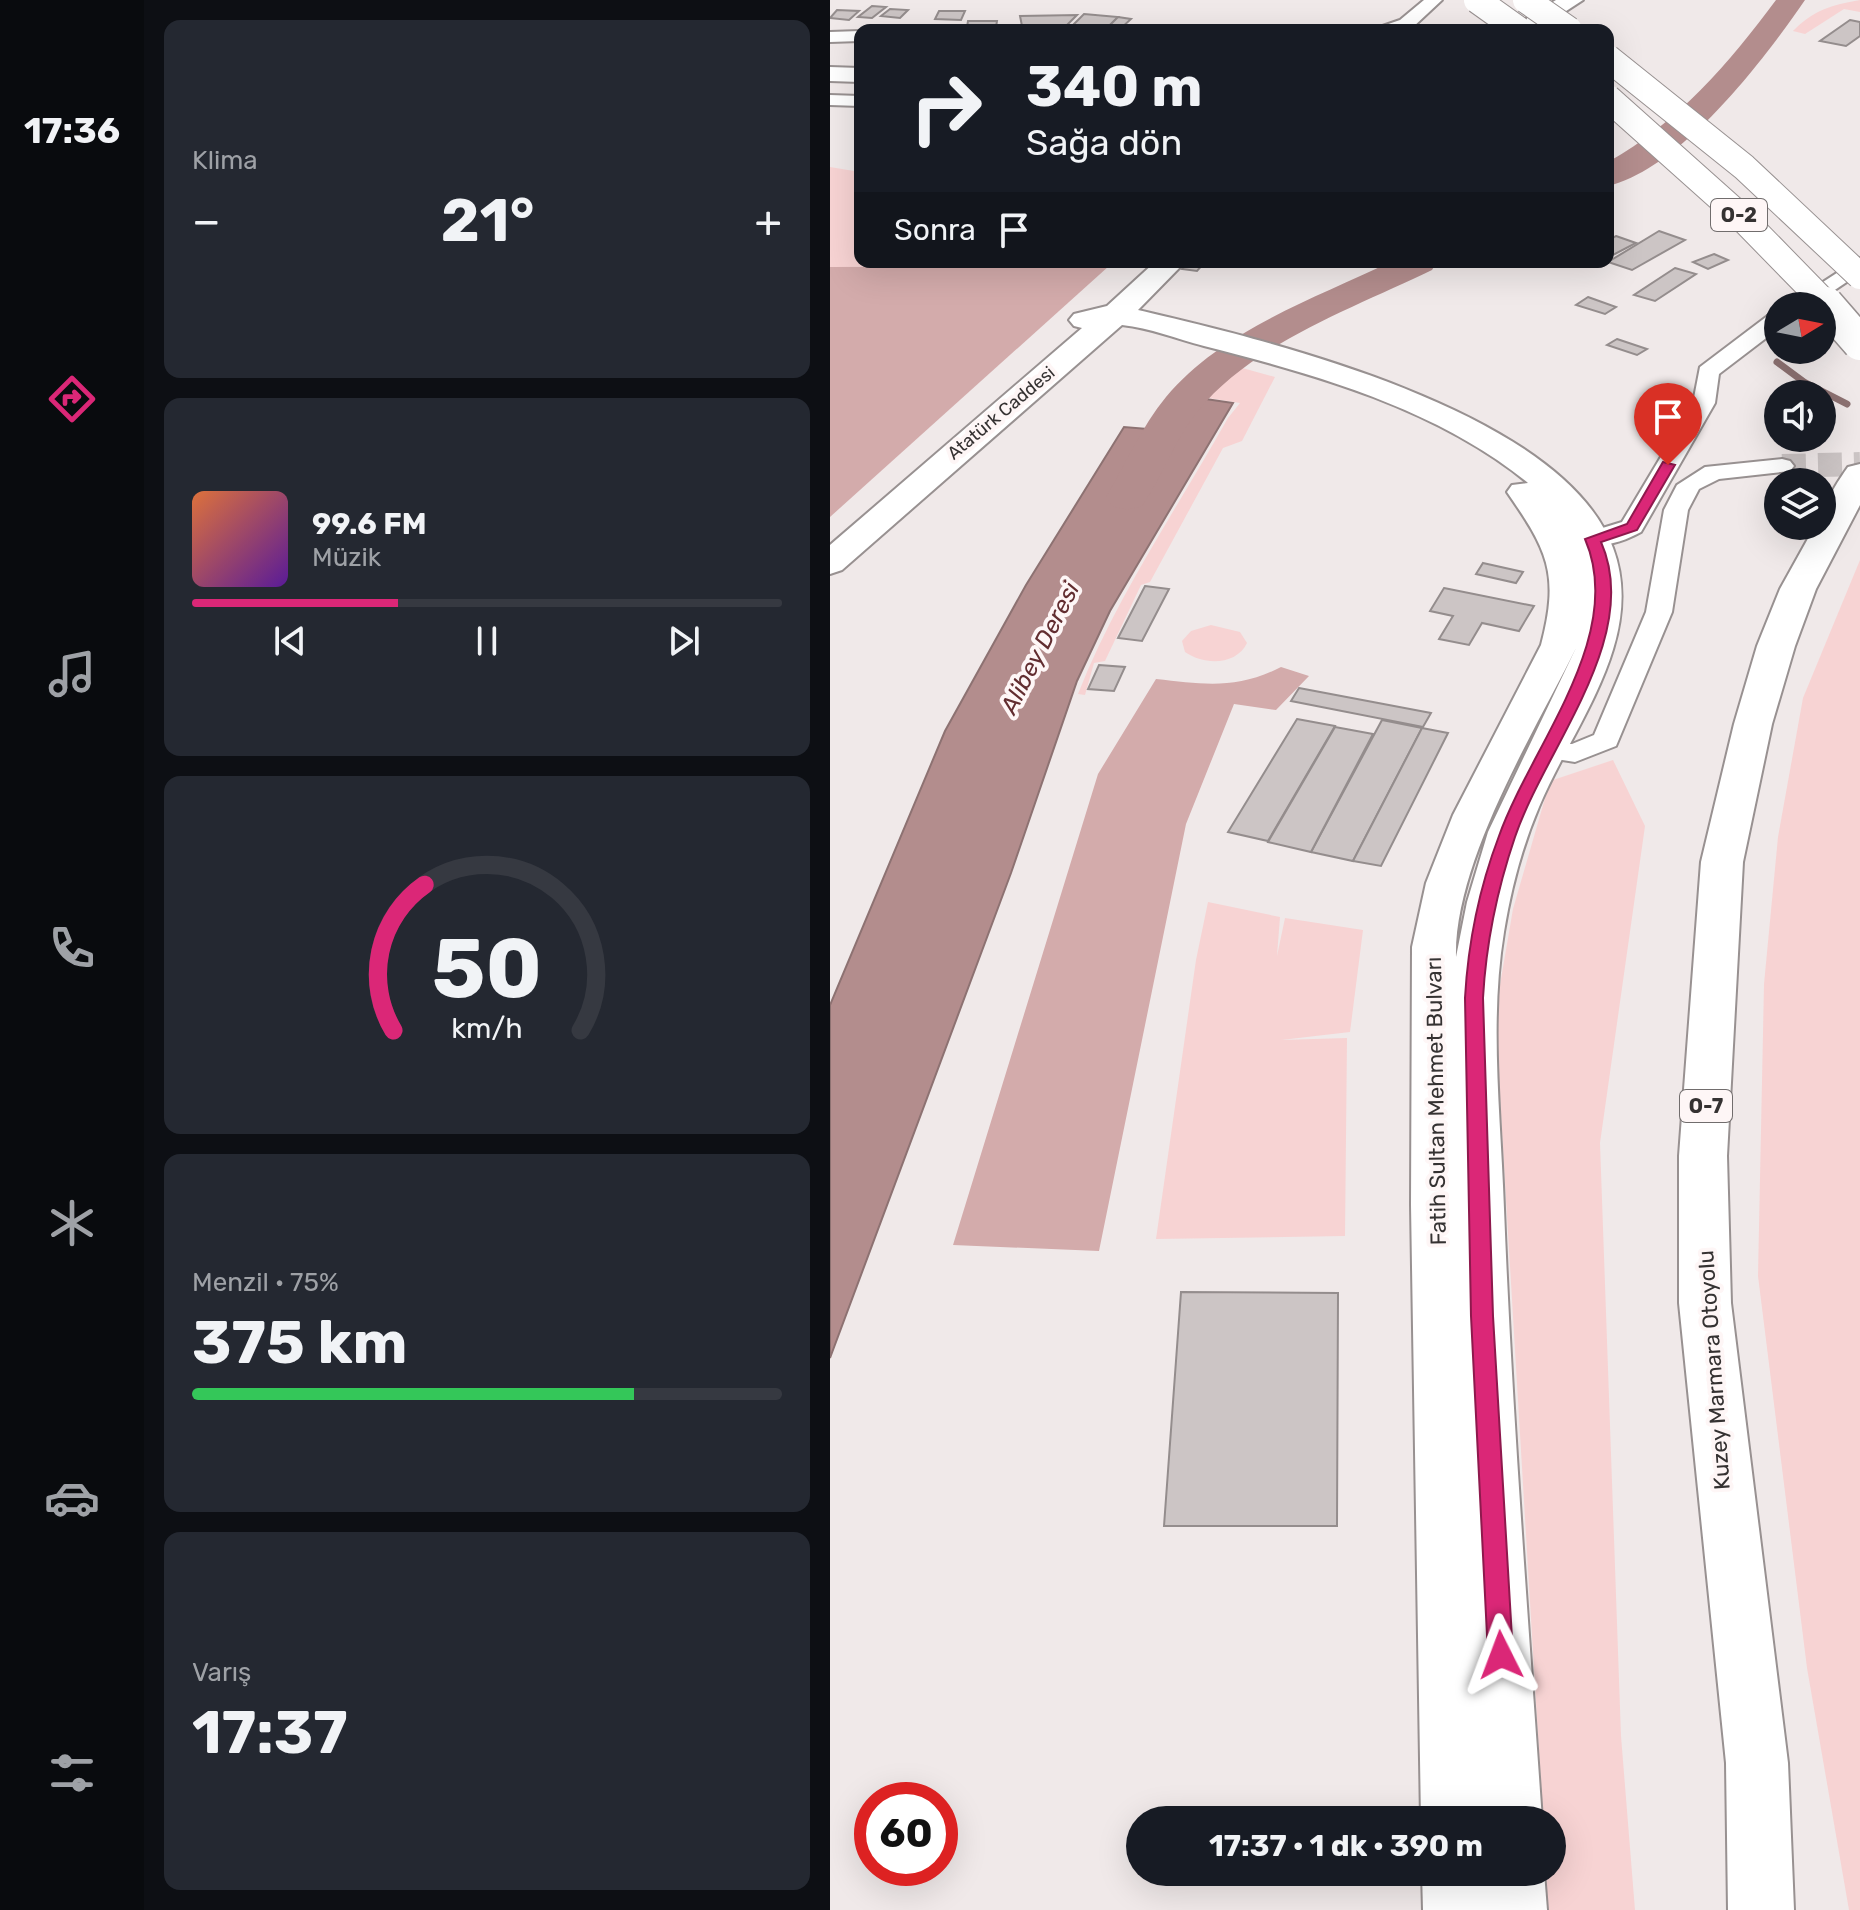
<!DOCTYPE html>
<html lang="tr">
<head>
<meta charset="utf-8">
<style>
	body { margin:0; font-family:Rubik,sans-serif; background:#242831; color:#f1f3f6; height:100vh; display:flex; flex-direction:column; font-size:30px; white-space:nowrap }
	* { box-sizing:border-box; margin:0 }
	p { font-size:26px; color:#9ea1a6 }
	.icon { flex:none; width:44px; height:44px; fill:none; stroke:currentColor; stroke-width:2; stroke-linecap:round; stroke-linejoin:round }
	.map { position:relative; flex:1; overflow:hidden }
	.details { display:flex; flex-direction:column; gap:20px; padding:20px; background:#0d0f14; width:686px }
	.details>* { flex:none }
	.banner { position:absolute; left:24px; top:24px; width:760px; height:244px; border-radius:16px; box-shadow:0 8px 32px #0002; background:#171b24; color:#f1f3f6; overflow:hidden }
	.needle { width:52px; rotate:80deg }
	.buttons { position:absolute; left:934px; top:292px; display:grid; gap:16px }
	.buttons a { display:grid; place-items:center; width:72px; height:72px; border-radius:50%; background:#171b24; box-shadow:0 8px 32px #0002; font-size:40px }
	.speed { position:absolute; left:24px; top:1782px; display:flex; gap:16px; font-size:40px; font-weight:700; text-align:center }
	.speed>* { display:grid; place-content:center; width:104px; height:104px; border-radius:50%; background:#171b24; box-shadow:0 8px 32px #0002; line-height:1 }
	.speed .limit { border:12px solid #d22; background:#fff; color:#111 }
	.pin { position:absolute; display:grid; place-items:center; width:68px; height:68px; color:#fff; margin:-82px -34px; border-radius:50% 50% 50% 0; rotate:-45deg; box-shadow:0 0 8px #0007 }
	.pin .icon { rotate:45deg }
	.me { position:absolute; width:88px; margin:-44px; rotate:357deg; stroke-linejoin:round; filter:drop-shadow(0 0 6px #0008) }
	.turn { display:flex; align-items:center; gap:28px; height:168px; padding:0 40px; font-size:36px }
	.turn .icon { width:104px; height:104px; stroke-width:2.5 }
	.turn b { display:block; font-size:56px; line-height:68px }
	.then { display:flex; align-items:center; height:76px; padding:0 40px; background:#0003; gap:16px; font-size:30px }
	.big { font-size:60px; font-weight:700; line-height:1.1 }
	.details .card { flex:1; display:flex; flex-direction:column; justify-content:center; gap:12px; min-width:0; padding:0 28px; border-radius:16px; background:#242831 }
	.details .dial { align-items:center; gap:0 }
	.dial svg { height:208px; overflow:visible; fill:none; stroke:#363941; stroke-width:7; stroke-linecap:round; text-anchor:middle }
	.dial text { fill:#f1f3f6; stroke:none }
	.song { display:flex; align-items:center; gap:24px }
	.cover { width:96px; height:96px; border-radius:12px; background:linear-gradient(135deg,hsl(20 70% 55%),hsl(270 70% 35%)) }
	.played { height:8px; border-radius:4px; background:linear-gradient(90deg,#db2777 35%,#363941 35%) }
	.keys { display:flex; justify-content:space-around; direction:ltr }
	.heat { display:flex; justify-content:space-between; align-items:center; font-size:44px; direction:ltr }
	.charge { height:12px; border-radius:6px; background:linear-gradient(90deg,#34c759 75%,#363941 0) }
	.trip { position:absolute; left:296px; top:1806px; width:440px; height:80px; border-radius:40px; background:#171b24; box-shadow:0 8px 32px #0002; font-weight:700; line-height:80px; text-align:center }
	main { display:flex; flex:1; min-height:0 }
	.tabs { display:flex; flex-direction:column; width:144px; justify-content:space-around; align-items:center; background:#090b0e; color:#9ea1a6 }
	.tabs .icon { width:56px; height:56px }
	.tabs .on { color:#db2777 }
	.tabs b { font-size:36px; color:#f1f3f6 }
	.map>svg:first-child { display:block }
	.green { fill:#f7d3d3 }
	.forest { fill:#d3abab }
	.water { fill:#b38d8d; stroke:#8d7272; stroke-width:2 }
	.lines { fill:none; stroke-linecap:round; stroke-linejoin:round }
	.stream { stroke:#8d7272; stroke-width:7 }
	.river { fill:#b38d8d; fill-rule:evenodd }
	.building { fill:#ccc5c5; stroke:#948d8d; stroke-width:2 }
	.street-tunnel { stroke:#cbc4c4; stroke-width:24; stroke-dasharray:24 12; stroke-linecap:butt }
	.street-casing { stroke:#989191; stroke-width:4 }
	.primary-casing { stroke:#989191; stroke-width:4 }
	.highway-casing { stroke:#989191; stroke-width:4 }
	.street { fill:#fff; fill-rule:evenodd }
	.primary { fill:#fff; fill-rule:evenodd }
	.highway { fill:#fff; fill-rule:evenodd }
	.highway-bridge-far1-casing { stroke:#989191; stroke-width:28; stroke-linecap:butt }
	.highway-bridge-casing { stroke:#989191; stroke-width:37; stroke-linecap:butt }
	.highway-bridge-far1 { stroke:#fff; stroke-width:26 }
	.highway-bridge { stroke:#fff; stroke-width:34 }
	.route { fill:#db2777; stroke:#8e194d; stroke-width:2 }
	.labels { text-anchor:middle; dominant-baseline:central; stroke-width:8; stroke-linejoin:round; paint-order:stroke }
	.far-street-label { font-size:18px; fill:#353232; stroke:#fef6f6 }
	.shield { fill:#fef6f6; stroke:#716d6d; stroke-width:2 }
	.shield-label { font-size:20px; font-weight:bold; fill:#353232 }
	.street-label { font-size:22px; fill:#353232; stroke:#fef6f6 }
	.water-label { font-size:24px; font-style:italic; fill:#622d30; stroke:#fef6f6 }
</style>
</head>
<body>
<main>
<nav class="tabs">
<b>17:36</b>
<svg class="icon on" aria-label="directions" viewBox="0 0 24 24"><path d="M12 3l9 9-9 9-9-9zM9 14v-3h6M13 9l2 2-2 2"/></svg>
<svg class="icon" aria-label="music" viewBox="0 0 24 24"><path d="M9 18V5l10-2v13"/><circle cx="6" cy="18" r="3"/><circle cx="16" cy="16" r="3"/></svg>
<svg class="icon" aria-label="phone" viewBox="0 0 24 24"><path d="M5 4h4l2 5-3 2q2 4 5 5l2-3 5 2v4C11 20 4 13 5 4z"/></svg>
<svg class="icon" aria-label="climate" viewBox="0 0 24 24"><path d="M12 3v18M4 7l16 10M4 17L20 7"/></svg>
<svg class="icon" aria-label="car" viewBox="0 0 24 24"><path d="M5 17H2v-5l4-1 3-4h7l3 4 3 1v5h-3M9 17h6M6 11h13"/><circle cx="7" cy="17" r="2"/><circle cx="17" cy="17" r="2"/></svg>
<svg class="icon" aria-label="filters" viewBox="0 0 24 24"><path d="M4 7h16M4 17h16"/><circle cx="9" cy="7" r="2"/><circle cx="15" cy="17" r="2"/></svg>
</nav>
<section class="details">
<div class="card"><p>Klima</p>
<div class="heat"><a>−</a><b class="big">21°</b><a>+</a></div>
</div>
<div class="card">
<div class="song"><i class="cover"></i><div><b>99.6 FM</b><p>Müzik</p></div></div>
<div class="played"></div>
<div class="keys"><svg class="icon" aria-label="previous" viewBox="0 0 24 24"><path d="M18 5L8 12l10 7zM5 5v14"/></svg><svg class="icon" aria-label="pause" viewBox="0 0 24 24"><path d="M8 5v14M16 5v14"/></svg><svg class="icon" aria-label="next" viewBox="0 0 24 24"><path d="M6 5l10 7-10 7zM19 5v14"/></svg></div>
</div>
<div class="card dial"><svg viewBox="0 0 100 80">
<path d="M14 69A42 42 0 1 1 86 69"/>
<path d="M14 69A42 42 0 0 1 26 13" stroke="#db2777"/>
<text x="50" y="56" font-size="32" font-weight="700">50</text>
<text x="50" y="72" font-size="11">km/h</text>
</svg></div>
<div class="card"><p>Menzil · 75%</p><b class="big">375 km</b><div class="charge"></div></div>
<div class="card"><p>Varış</p><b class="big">17:37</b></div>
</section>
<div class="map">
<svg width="1030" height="1910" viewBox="0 0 1030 1910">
	<rect width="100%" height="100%" fill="#f0e9e9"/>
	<g class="green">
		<path d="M1030,0V12L1014,9L975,34L963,31C984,10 1001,5 1030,0Z"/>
		<path d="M0,167L30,172V262H148L0,268Z"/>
		<path d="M398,364L445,377L412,441L393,448L320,582L311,585L275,661L264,663L255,695L248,694C286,597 347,509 398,418L410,403L366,396Z"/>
		<path d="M1030,560V1910H1019L977,1668L928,1276L934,984L948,837L973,698Z"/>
		<path d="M381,625L410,632L417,643C406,666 373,665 355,652L352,641L361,631Z"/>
		<path d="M783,760L815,826L770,1143L791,1736L805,1910H718L716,1872H722V1820H713L665,1014L683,909L720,781Z"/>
		<path d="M378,902L450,917L447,956L455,918L533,930L520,1032L451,1040L517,1038L515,1236L326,1239L366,960Z"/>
	</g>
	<g class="forest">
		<path d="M279,266L0,517V267Z"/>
		<path d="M451,667L479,676L446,710L404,704L356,824L269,1251L123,1245L268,774L326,679C373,684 406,690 451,667Z"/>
	</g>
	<path class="water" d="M362,397L403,403L280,611L247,681L181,873L0,1358V1005L115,731L196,585L294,427L342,431Z"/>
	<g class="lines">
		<path class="stream" d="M947,362L974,382L1017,404"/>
		<g class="river">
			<path d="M946,0H975C933,61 852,168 778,186V162C848,123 899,63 946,0Z"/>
			<path d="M560,262H607L602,270C526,307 421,344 368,411C345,439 333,476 312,506L297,510L282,506L276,497C295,465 312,426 336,397C392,330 484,299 560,262Z"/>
		</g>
	</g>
	<g class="building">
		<path d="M42,6L56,7L42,18L28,17Z"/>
		<path d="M60,9L78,10L70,18L51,16Z"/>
		<path d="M7,10L29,11L19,20L0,18Z"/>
		<path d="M109,11H135L131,20L105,19Z"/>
		<path d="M254,14L288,17L276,29L242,26Z"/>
		<path d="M247,15L237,25L192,26L190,16Z"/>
		<path d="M288,17L301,19L289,30L276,29Z"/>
		<path d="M1020,20L1030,22V36L1016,46L990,41Z"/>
		<path d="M138,21H167L166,27H137Z"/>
		<path d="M829,231L855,240L802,270L778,262Z"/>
		<path d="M786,236L806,243L783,255L778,253V240Z"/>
		<path d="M884,254L898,260L878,269L863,262Z"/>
		<path d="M357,262H375L367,271L352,269Z"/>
		<path d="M845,268L866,274L825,301L804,295Z"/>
		<path d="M758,297L786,307L775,314L746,305Z"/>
		<path d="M787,339L817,349L807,355L777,345Z"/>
		<path d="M653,563L693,572L686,583L646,574Z"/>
		<path d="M315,586L339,589L312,641L288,638Z"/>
		<path d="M614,588L704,606L689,631L652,623L639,645L609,639L623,616L600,611Z"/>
		<path d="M269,665L295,667L284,691L258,689Z"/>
		<path d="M469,688L601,713L593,727L461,701Z"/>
		<path d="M467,719L505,726L438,841L398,832Z"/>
		<path d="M552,720L592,728L523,861L481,852Z"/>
		<path d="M505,727L543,734L481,852L438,842Z"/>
		<path d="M592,728L618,733L551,866L523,861Z"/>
		<path d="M351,1292L508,1293L507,1526H334Z"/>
	</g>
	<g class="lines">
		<path class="street-tunnel" d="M952,466L1030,464"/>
		<defs>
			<g id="street">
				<path d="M594,0H612L582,28L541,30L570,20Z"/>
				<path d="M30,31V41L0,42V32Z"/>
				<path d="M0,95L30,96V106L0,105Z"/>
				<path d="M1030,258V273L981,306H956Z"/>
				<path d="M948,313V329L889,374L885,403L811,532C795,541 771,549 753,544L749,539L753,534L792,522L863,403L870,367L940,314Z"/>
				<path d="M952,459L960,461L964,466L960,471L889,479L869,489L858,510L842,612L786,746L745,762L707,756L703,750L707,744H742L764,735L816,612L834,510L847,485L875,467Z"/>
			</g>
			<g id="primary">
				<path d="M726,0H753L707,30H678Z"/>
				<path d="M0,67L30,68V82L0,81Z"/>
				<path d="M325,262H355L308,310C437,340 732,410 783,548C817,639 742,727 709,807C692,847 681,889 674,932C659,1022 671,1118 674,1209C682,1413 698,1617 712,1820H591L581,1205L582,947L596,883L623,815L711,645C730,573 717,550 677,492L682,485L698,483C608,409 485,374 374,346C347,339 320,328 292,325L12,570L0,574V545L252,328L244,326L239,320L244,314L277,306ZM746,648L658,832L637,902L626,957C624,862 704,733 746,648Z"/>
				<path d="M592,1872H714L717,1910H593Z"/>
			</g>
			<path id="highway" d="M1030,464V505L986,589L965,646L942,724L913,862L897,1156L901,1303L958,1763L964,1910H898L896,1763L849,1303V1156L871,862L904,724L927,646L950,589L985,526H992C992,505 1006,484 1018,467Z"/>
		</defs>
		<use href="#street" class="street-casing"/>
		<use href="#primary" class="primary-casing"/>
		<use href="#highway" class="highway-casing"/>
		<use href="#street" class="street"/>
		<use href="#primary" class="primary"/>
		<use href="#highway" class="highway"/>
		<defs>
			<g id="highway-bridge-far1">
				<path d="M647,0L689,30"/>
				<path d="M696,0L739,30"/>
				<path d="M778,58L914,167L1030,276"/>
				<path d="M778,98L909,215L998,306"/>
			</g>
			<path id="highway-bridge" d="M996,304L1030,343"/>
		</defs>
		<use href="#highway-bridge-far1" class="highway-bridge-far1-casing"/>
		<use href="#highway-bridge" class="highway-bridge-casing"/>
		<use href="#highway-bridge-far1" class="highway-bridge-far1"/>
		<use href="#highway-bridge" class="highway-bridge"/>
	</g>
	<path class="route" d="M833,462L845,465L807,530L771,542C813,637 715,748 685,837C668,887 656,944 653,998L663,1316L683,1655L679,1662L671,1666L662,1662L658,1655L641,1316L635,998C638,944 650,886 669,836C701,746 797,636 755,539L797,524Z"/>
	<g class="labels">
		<g class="far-street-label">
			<text transform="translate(171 413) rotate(-40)">Atatürk Caddesi</text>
		</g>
		<g class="shield">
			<rect x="881" y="199" width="56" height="32" rx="6"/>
			<rect x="850" y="1090" width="52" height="32" rx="6"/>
		</g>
		<g class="shield-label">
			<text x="909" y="215">O-2</text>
			<text x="876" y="1106">O-7</text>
		</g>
		<g class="street-label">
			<text transform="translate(606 1101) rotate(-91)">Fatih Sultan Mehmet Bulvarı</text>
			<text transform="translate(884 1370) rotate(-94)">Kuzey Marmara Otoyolu</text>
		</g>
		<g class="water-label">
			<text transform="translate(210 648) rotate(-63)">Alibey Deresi</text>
		</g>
	</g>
</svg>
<div class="buttons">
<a><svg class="needle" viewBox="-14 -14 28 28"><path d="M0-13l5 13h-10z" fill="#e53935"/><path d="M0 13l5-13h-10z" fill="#9ea1a6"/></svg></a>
<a><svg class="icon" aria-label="sound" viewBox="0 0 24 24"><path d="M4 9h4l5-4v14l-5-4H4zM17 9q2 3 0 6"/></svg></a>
<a><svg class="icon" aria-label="layers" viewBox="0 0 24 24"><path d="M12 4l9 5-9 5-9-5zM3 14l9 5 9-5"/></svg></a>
</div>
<div class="speed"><div class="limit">60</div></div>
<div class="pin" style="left:838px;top:465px;background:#d93025"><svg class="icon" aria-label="arrive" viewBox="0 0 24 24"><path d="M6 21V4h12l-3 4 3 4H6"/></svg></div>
<svg class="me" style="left:671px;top:1655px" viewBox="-20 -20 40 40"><path d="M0-17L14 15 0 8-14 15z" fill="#db2777" stroke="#fff" stroke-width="4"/></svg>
<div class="trip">17:37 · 1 dk · 390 m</div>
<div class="banner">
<div class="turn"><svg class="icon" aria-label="right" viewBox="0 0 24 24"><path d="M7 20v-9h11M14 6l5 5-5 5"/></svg><div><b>340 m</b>Sağa dön</div></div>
<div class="then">Sonra<svg class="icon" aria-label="arrive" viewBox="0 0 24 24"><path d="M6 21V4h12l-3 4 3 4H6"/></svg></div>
</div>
</div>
</main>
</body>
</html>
